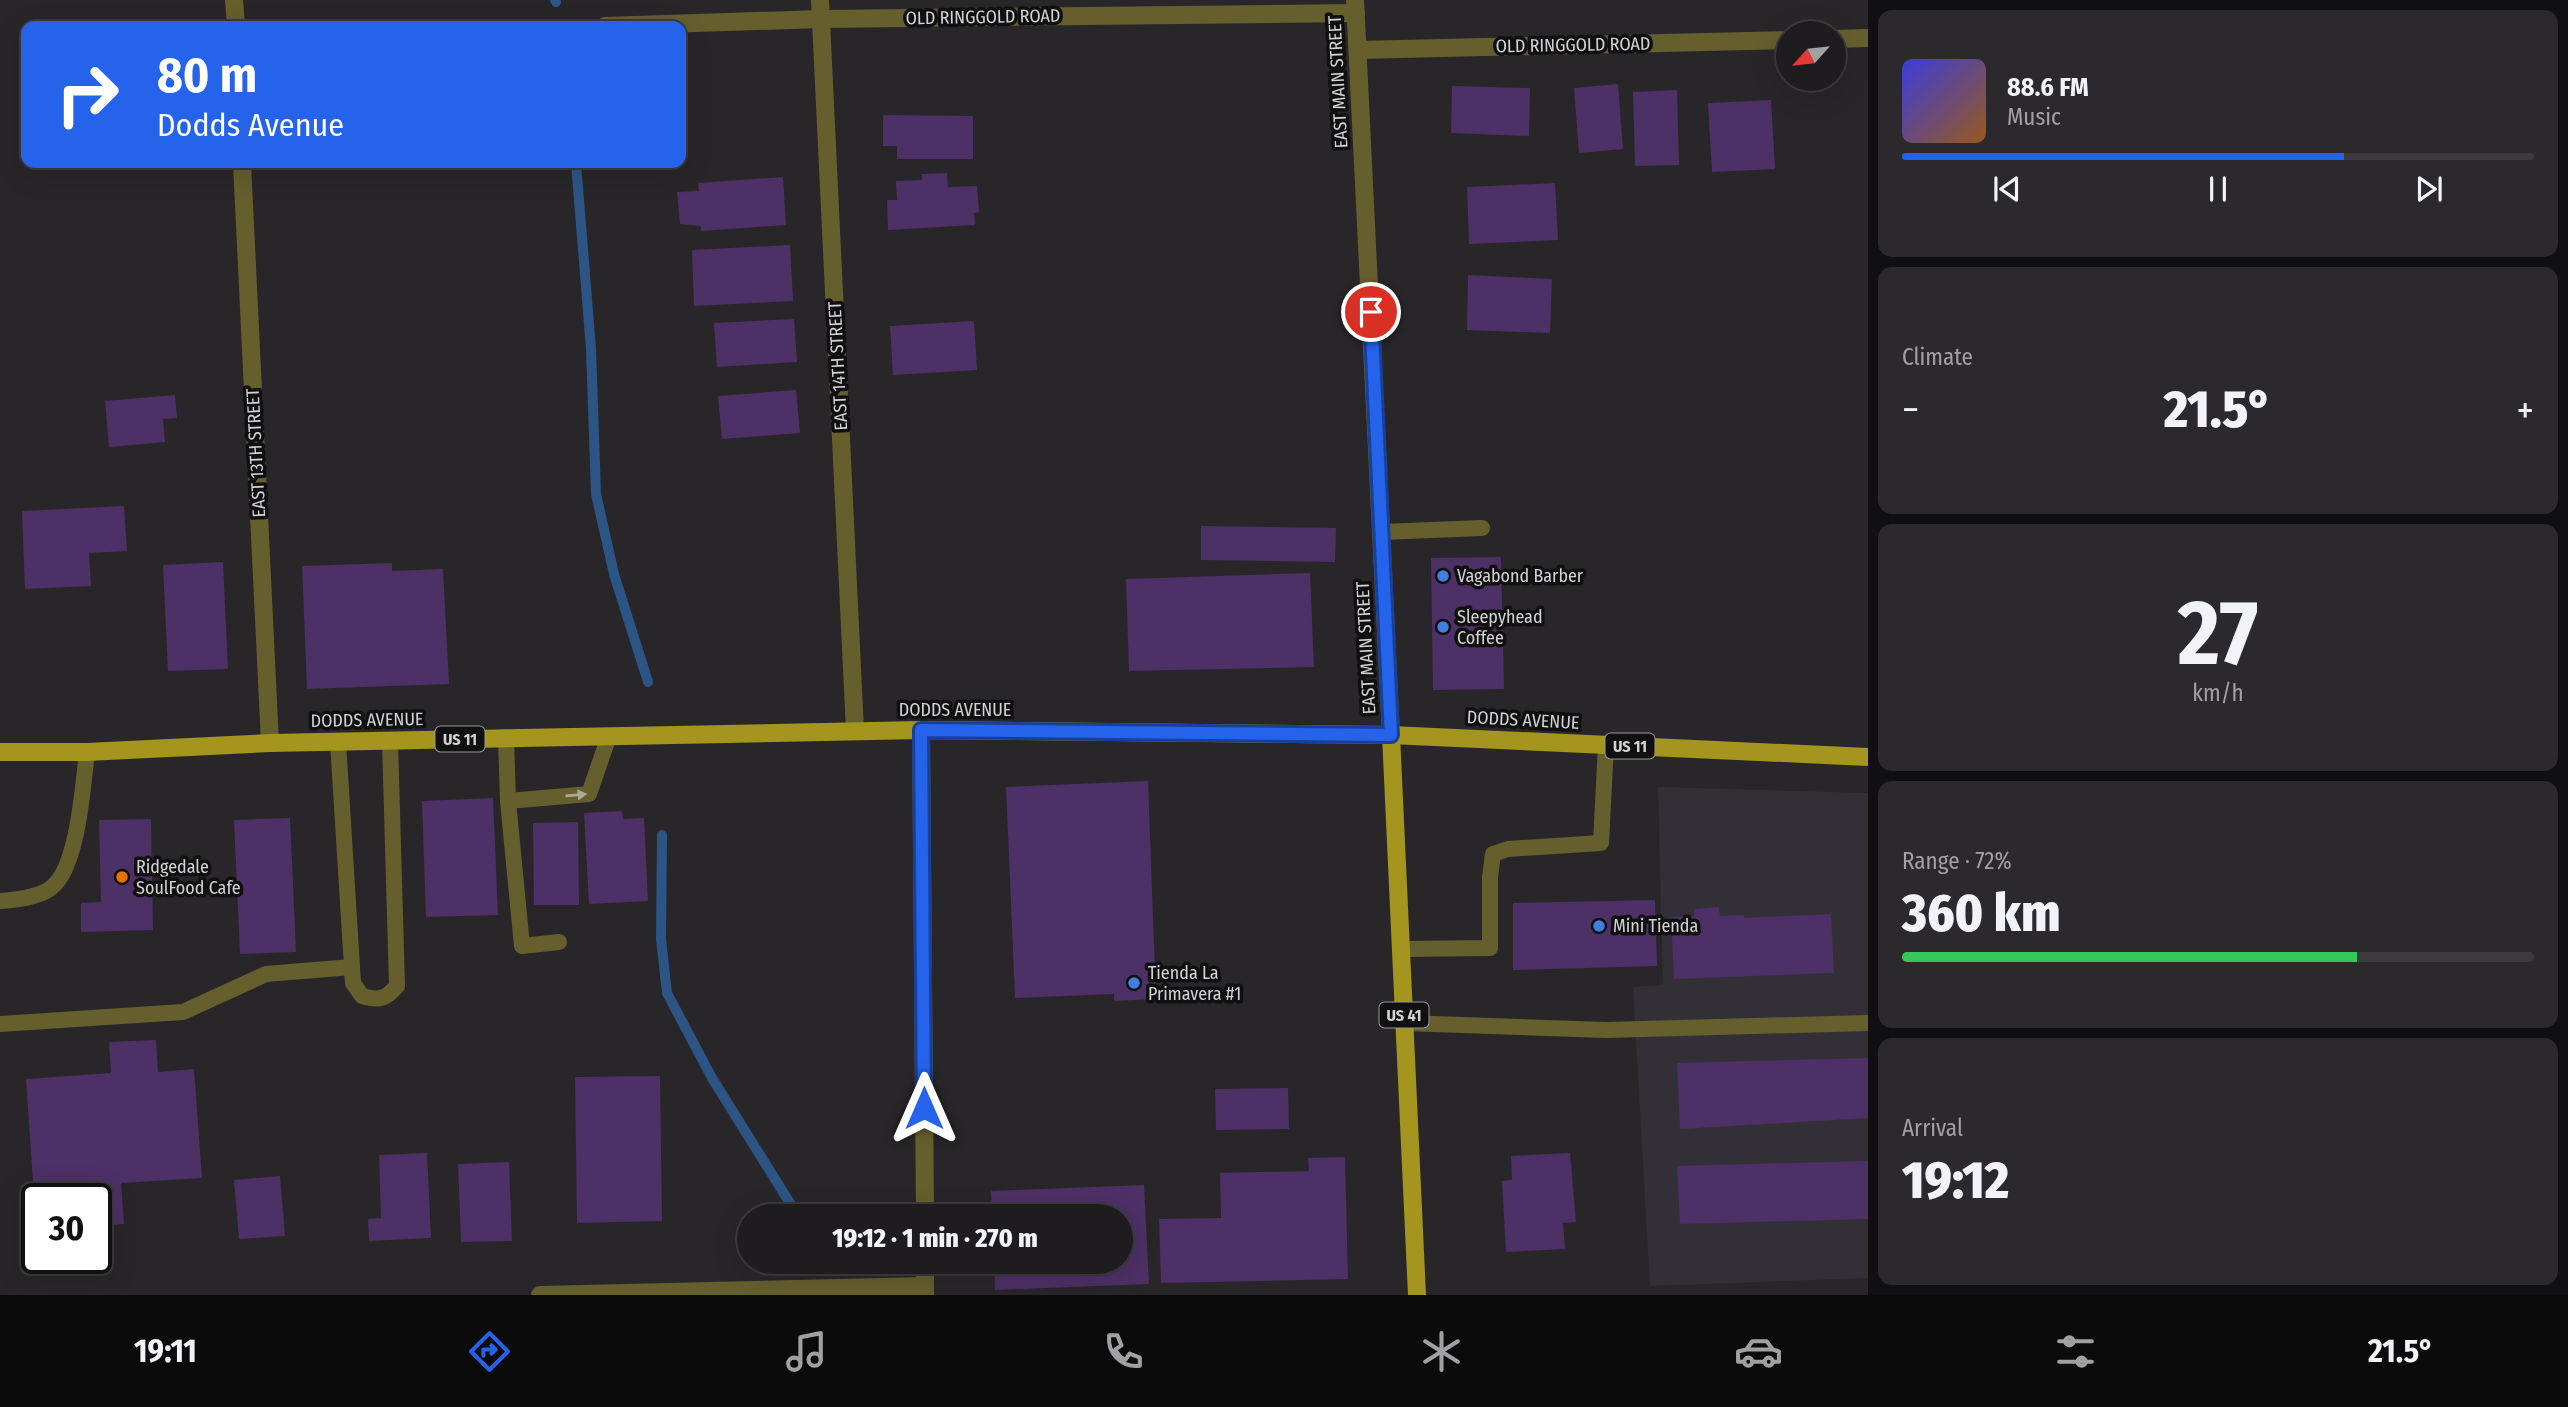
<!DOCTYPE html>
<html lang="en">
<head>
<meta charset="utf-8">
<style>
	body { margin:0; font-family:"Fira Sans Condensed",sans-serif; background:#2b292c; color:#f1f3f6; height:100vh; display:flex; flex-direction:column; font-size:26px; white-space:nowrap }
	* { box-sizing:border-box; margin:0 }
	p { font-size:23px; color:#a1a1a4 }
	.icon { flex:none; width:38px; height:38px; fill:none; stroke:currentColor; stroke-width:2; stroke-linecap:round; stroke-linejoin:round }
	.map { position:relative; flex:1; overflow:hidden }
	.sheet { display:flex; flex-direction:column; gap:10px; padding:10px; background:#100f11; width:700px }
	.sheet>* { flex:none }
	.top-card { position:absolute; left:21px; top:21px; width:665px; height:147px; border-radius:14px; box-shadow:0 7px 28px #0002,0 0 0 2px #3c3a3d; background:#2563eb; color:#fff; overflow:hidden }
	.needle { width:46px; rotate:243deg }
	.controls { position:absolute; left:1776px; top:21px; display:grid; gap:14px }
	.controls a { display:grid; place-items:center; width:70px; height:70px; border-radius:50%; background:#1e1c1f; box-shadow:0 7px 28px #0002,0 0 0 2px #3c3a3d; font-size:35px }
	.speed { position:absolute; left:21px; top:1183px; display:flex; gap:14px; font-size:35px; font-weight:700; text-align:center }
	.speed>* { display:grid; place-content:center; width:91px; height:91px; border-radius:50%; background:#1e1c1f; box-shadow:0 7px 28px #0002,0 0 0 2px #3c3a3d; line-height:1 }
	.speed .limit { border:4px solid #111; border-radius:10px; background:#fff; color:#111 }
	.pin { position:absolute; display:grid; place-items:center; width:60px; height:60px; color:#fff; margin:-30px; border:4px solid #fff; border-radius:50%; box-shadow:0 2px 7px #0007 }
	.me { position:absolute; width:77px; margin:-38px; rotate:0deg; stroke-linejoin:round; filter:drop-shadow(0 0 5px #0008) }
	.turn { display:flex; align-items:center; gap:24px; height:147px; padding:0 21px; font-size:32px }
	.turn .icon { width:91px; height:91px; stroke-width:2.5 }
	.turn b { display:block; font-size:49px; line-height:60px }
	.big { font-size:52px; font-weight:800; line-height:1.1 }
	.sheet .card { flex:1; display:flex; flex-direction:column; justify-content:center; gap:10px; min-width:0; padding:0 24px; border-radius:14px; background:#2b292c }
	.sheet .dial { align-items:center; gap:0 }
	.dial b { font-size:91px; line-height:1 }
	.song { display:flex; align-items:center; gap:21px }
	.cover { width:84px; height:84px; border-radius:10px; background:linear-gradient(135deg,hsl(240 70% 55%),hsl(30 70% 35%)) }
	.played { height:7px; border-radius:4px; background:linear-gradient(90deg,#2563eb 70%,#3c3a3d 70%) }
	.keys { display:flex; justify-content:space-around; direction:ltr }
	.heat { display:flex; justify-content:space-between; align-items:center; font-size:38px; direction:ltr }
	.charge { height:10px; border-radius:5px; background:linear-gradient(90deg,#34c759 72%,#3c3a3d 0) }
	.trip { position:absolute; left:737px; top:1204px; width:396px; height:70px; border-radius:35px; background:#1e1c1f; box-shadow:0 7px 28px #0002,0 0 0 2px #3c3a3d; font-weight:800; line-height:70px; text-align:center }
	.menu { display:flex; height:112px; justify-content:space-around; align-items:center; background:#0c0b0c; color:#a1a1a4 }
	.menu .icon { width:49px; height:49px }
	.menu .selected { color:#2563eb }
	.menu b { font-size:32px; color:#f1f3f6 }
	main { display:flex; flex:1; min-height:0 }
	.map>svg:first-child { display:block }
	.built { fill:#332f37 }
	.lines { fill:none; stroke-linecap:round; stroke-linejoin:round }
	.stream { stroke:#2c5586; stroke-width:10 }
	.building { fill:#4d3065 }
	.service { stroke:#655f2e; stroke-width:16 }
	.minor { stroke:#655f2e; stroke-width:18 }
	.primary { stroke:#a3951e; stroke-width:18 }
	.oneway { fill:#aca99a }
	.route-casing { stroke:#184099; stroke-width:18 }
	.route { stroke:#2563eb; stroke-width:12 }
	.shop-dot { fill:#3f7fe0; stroke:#101011; stroke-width:2.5 }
	.food-dot { fill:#e8710a; stroke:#101011; stroke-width:2.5 }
	.labels { text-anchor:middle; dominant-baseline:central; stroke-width:7; stroke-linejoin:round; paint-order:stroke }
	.shield { fill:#101011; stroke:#98979a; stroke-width:2 }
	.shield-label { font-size:16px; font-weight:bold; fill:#d2d1d4 }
	.street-label { font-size:18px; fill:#d2d1d4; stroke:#101011 }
	.poi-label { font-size:18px; fill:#d2d1d4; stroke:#101011; text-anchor:start }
</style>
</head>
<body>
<main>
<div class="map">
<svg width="1868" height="1295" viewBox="0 0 1868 1295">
	<rect width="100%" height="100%" fill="#282629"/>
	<path class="built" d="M1658,787L1868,793V1278L1650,1286L1633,987L1663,985Z"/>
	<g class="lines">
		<g class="stream">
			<path d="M555,0L556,2"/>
			<path d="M576,163L591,349L596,494L614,574L648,682"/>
			<path d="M662,835L661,939L667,993L712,1078L798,1216"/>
		</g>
	</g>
	<g class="building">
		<path d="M1618,84L1623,149L1579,153L1574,88Z"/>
		<path d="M1452,86L1530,88L1529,136L1451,133Z"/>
		<path d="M1677,90L1679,165L1635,166L1633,92Z"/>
		<path d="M1771,100L1775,169L1712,172L1708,103Z"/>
		<path d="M883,115L973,116V159H897V146H883Z"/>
		<path d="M947,173L948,187L977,186L979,212L974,213L975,225L888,230L887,200H897L896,181L922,180V174Z"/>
		<path d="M783,177L786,225L701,231V226L680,224L677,192L699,191L698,183Z"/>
		<path d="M1555,183L1558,240L1469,244L1467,187Z"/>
		<path d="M790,245L793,301L694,306L692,250Z"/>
		<path d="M1468,275L1552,279L1550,333L1467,330Z"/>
		<path d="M794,319L797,362L717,367L714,323Z"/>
		<path d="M974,321L977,370L893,375L890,326Z"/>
		<path d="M796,390L800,433L722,439L718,396Z"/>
		<path d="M175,395L177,418L163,419L165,442L109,447L105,401Z"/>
		<path d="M124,506L127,551L89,553L91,586L25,589L22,511Z"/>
		<path d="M1201,526L1336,528L1335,562L1201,560Z"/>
		<path d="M1501,557L1504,689L1433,690L1431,558Z"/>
		<path d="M223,562L228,669L168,671L163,565Z"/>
		<path d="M392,563V571L443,569L449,684L307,689L302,566Z"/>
		<path d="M1310,573L1314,667L1129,671L1126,579Z"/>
		<path d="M1148,781L1156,999L1114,1001V994L1015,998L1006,787Z"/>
		<path d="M493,798L498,915L426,917L422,801Z"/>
		<path d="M622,811L623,819L644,818L648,901L589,904L584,813Z"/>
		<path d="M290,818L296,952L240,954L234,820Z"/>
		<path d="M151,819L153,930L81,932V903L101,902L99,820Z"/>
		<path d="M578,822L579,905H534L533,823Z"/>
		<path d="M1655,900L1657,966L1513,970V903Z"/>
		<path d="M1719,907L1720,916L1744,915V918L1831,914L1834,973L1674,979L1671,917L1694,916V909Z"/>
		<path d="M156,1040L158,1072L194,1069L202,1178L121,1183L124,1224L96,1226V1199H37V1211H35L26,1079L111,1073L109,1042Z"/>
		<path d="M1868,1058V1118L1680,1129L1677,1063Z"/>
		<path d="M660,1076L662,1221L577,1223L575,1077Z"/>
		<path d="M1288,1088L1289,1129L1216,1130L1215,1089Z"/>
		<path d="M427,1153L431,1238L369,1241L368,1219L381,1218L379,1155Z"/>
		<path d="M1570,1153L1576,1222L1563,1223L1565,1249L1506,1252L1502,1181L1512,1180L1511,1156Z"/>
		<path d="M1345,1157L1348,1279L1161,1283L1159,1219L1221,1218L1220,1173L1309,1171L1308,1158Z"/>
		<path d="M1868,1161V1219L1680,1224L1677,1166Z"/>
		<path d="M509,1162L512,1241L461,1242L458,1164Z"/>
		<path d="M280,1176L285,1236L239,1239L234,1180Z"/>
		<path d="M1144,1185L1149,1284L995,1290L994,1262H1120V1216H992L991,1191Z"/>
	</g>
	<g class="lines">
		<g class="service">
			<path d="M1381,532L1482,528"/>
			<path d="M506,737L508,801L522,946L559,942"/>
			<path d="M508,801L589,794L609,736"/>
			<path d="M0,901C14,900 41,897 52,887C78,867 83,784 87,752"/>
			<path d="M1401,949L1490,948V877L1493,854L1508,849L1601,843L1606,745"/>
			<path d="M352,967L353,983L362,996C379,1001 386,999 397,986L390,741"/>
			<path d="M1405,1023L1606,1030L1868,1023"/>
			<path d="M0,1024L183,1012L266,974L352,967L338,742"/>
		</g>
		<g class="minor">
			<path d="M234,0L236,26"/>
			<path d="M820,0L855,731"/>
			<path d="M1355,0L1391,735"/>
			<path d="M605,26L821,19L1356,13"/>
			<path d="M1834,39L1868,38"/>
			<path d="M1358,50L1788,40"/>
			<path d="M242,163L270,743"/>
			<path d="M921,730L925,1216"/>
			<path d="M925,1262V1295"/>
			<path d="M540,1295L925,1286"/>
		</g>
		<g class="primary">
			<path d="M1391,735L1417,1295"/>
			<path d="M0,752H87L270,743L921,730L1391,735L1868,757"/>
		</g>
	</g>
	<defs><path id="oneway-solid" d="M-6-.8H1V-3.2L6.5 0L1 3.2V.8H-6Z" transform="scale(1.75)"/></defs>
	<use class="oneway" href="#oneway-solid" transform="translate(576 795) rotate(-5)"/>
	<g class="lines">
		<defs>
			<path id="route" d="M924,1108L921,730L1391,735L1371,312"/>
		</defs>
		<use href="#route" class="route-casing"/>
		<use href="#route" class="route"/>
	</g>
	<g class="shop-dot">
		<circle cx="1443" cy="576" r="7"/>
		<circle cx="1443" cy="627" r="7"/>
		<circle cx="1599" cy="926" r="7"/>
		<circle cx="1134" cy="983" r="7"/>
	</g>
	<circle class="food-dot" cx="122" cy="877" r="7"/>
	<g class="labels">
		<g class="shield">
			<rect x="435.5" y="726.5" width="49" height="25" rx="5"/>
			<rect x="1605.5" y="733.5" width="49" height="25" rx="5"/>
			<rect x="1379.5" y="1002.5" width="49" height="25" rx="5"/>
		</g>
		<g class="shield-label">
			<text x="460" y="739">US 11</text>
			<text x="1630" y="746">US 11</text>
			<text x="1404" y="1015">US 41</text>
		</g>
		<g class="street-label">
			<text transform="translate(983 17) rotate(-1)">OLD RINGGOLD ROAD</text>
			<text transform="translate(1573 45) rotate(-1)">OLD RINGGOLD ROAD</text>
			<text transform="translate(1338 82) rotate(-93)">EAST MAIN STREET</text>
			<text transform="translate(838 366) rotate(-93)">EAST 14TH STREET</text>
			<text transform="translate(256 453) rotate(-93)">EAST 13TH STREET</text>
			<text transform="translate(1366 648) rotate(-93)">EAST MAIN STREET</text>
			<text x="955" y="710">DODDS AVENUE</text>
			<text transform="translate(367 720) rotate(-1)">DODDS AVENUE</text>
			<text transform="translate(1523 720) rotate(3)">DODDS AVENUE</text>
		</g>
		<g class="poi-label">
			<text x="1457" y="576">Vagabond Barber</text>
			<text x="1457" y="617">Sleepyhead<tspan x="1457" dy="21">Coffee</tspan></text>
			<text x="136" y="867">Ridgedale<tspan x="136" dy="21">SoulFood Cafe</tspan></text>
			<text x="1613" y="926">Mini Tienda</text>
			<text x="1148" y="973">Tienda La<tspan x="1148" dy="21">Primavera #1</tspan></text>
		</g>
	</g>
</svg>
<div class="controls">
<a><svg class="needle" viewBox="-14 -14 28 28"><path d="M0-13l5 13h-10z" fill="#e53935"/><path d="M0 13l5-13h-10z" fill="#a1a1a4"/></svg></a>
</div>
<div class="speed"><div class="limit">30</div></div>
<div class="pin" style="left:1371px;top:312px;background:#d93025"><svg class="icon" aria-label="arrive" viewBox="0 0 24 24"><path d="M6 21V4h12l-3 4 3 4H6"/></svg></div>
<svg class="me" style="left:924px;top:1108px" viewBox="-20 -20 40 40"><path d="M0-17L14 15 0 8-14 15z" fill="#2563eb" stroke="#fff" stroke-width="4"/></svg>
<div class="trip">19:12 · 1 min · 270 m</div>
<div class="top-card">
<div class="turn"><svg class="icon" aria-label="right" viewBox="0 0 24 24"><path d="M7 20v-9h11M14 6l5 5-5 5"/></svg><div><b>80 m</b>Dodds Avenue</div></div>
</div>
</div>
<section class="sheet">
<div class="card">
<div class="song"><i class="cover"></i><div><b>88.6 FM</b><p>Music</p></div></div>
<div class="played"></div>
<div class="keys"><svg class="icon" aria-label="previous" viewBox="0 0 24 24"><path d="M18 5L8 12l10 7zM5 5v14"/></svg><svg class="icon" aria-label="pause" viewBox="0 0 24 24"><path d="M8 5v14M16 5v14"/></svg><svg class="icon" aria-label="next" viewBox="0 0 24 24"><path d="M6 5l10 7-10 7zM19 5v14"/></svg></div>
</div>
<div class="card"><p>Climate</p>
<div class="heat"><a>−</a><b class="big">21.5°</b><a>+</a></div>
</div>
<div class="card dial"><b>27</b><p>km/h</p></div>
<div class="card"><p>Range · 72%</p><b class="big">360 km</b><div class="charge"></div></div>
<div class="card"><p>Arrival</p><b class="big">19:12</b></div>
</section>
</main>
<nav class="menu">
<b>19:11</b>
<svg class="icon selected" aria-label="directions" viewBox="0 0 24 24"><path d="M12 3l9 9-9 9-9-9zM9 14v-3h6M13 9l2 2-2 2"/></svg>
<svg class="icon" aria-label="music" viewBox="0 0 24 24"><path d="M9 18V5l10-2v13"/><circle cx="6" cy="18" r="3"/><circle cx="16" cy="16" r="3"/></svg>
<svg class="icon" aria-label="phone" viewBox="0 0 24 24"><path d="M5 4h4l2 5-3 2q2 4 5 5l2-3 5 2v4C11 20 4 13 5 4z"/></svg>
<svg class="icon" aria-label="climate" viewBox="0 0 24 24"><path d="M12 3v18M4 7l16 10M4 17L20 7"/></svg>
<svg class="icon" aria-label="car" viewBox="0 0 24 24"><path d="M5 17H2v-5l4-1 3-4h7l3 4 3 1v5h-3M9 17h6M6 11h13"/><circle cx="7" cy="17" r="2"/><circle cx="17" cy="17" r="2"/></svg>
<svg class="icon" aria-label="filters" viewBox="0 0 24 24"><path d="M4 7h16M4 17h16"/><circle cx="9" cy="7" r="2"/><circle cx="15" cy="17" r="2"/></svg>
<b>21.5°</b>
</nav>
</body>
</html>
